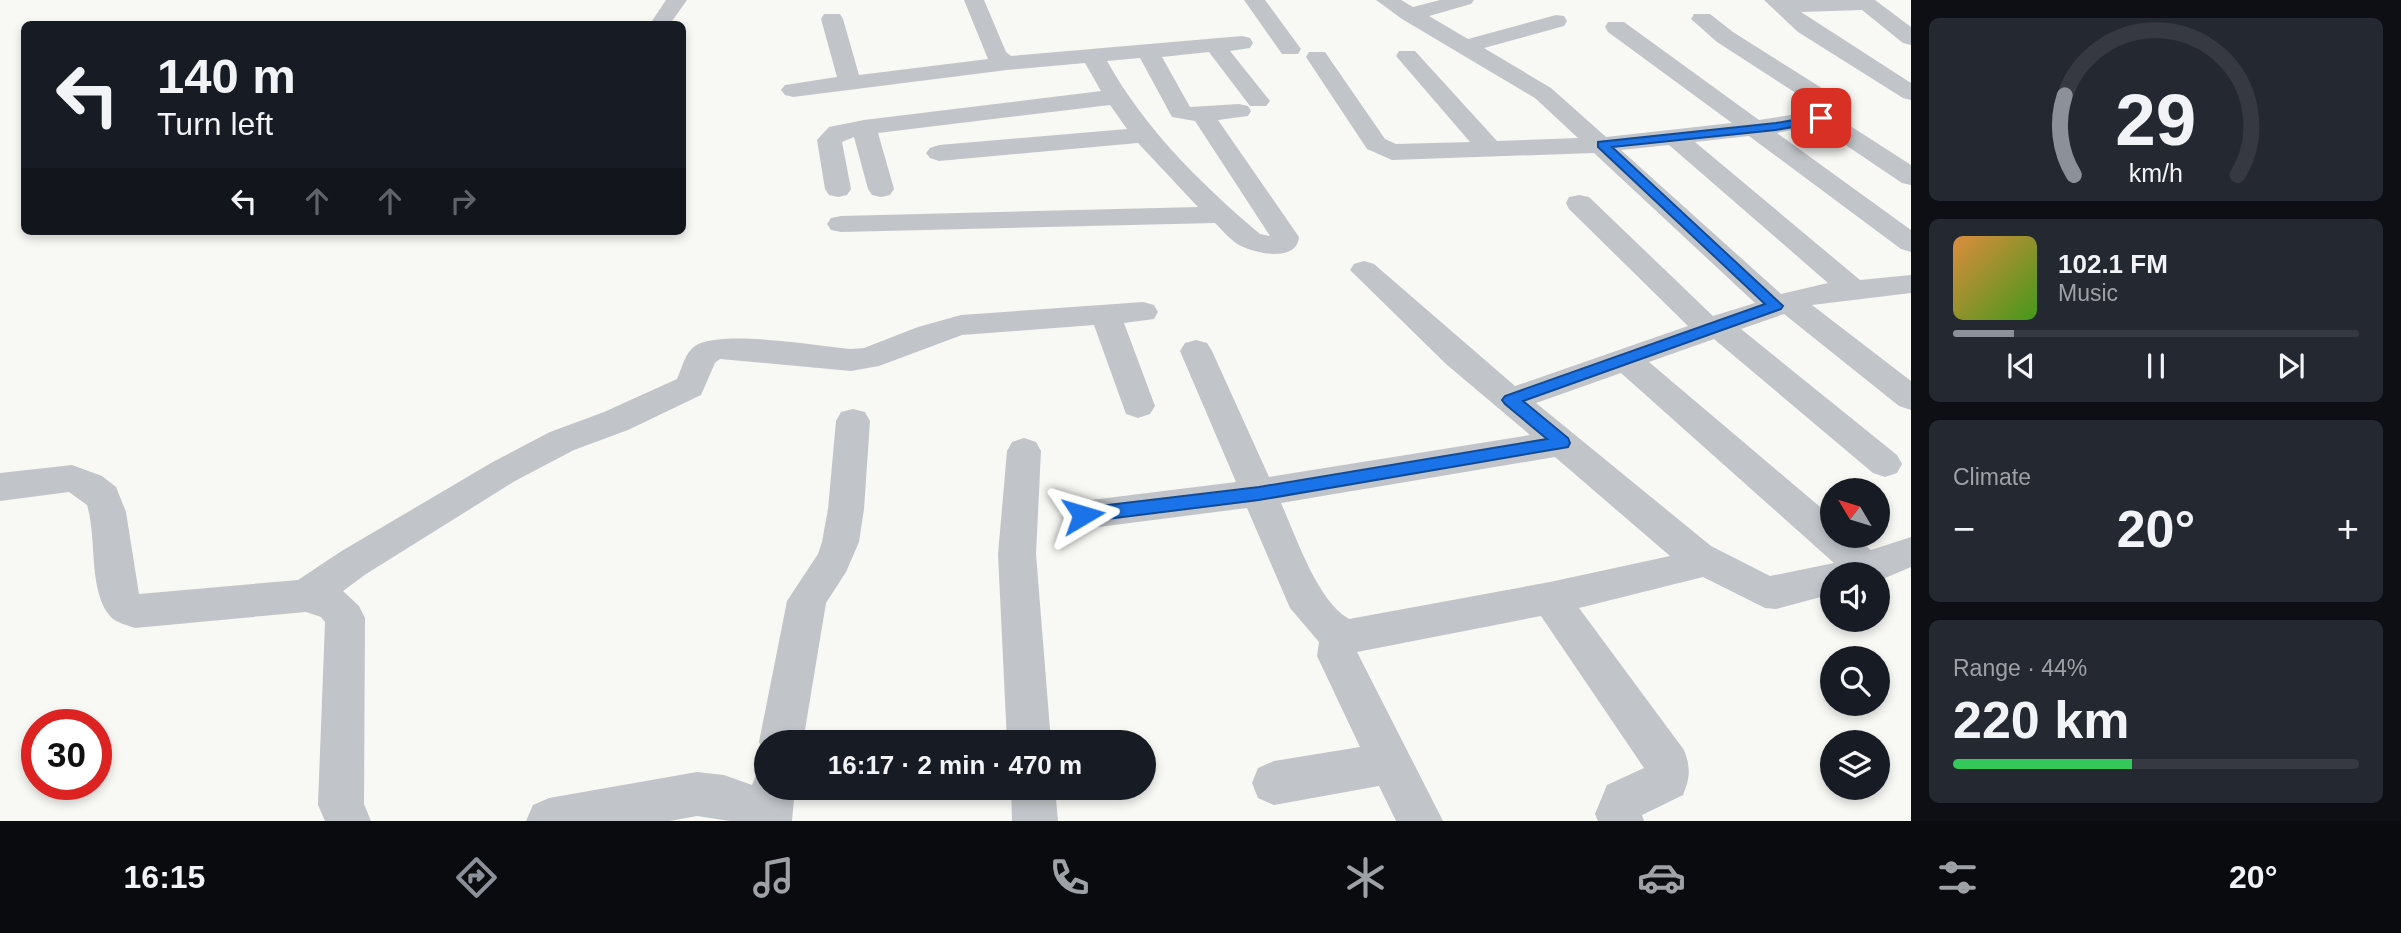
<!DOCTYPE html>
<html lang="en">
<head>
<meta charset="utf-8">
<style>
	body { margin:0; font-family:Arial,sans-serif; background:#242831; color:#f1f3f6; height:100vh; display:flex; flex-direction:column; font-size:26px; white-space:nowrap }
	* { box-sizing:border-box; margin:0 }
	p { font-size:23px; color:#9ea1a6 }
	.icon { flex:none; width:38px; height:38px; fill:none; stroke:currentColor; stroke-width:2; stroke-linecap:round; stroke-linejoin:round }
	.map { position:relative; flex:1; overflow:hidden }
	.side { display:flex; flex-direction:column; gap:18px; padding:18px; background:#0d0f14; width:490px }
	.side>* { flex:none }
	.hud { position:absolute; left:21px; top:21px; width:665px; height:214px; border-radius:10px; box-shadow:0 4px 10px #0003; background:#171b24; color:#f1f3f6; overflow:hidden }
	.needle { width:46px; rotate:308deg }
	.fabs { position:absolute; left:1820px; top:478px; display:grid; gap:14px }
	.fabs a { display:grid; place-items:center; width:70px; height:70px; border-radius:50%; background:#171b24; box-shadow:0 4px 10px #0003; font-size:35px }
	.speed { position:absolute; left:21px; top:709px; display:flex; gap:14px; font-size:35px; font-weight:700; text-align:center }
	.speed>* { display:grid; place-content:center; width:91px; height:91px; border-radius:50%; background:#171b24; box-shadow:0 4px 10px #0003; line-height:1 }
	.speed .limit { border:10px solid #d22; background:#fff; color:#111 }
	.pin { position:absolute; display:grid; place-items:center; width:60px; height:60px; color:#fff; margin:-30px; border-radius:14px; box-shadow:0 4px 10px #0006 }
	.me { position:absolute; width:77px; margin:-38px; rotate:83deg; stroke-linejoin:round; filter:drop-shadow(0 0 5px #0008) }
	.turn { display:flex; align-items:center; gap:24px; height:147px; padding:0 21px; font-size:32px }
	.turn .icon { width:91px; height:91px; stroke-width:2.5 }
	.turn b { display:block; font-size:49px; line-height:60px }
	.lanes { display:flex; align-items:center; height:66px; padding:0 21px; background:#0003; justify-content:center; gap:35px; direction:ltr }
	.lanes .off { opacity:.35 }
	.big { font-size:52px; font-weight:600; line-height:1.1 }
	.side .tile { flex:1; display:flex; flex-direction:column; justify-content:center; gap:10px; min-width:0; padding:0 24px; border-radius:10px; background:#242831 }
	.side .dial { align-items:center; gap:0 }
	.dial svg { height:182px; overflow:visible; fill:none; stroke:#363941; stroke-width:7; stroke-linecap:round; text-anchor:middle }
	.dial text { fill:#f1f3f6; stroke:none }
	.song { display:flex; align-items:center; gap:21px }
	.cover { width:84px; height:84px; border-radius:10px; background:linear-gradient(135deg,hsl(30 70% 55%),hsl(100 70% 35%)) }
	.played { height:7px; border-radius:4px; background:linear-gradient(90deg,#8c9099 15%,#363941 15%) }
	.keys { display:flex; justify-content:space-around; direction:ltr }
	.heat { display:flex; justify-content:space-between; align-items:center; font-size:38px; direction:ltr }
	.charge { height:10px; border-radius:5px; background:linear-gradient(90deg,#34c759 44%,#363941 0) }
	.trip { position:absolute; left:754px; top:730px; width:402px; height:70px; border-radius:35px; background:#171b24; box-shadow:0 4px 10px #0003; font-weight:600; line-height:70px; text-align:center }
	.tab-bar { display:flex; height:112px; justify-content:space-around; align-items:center; background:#090b0e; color:#9ea1a6 }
	.tab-bar .icon { width:49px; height:49px }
	.tab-bar .current { color:#8c9099 }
	.tab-bar b { font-size:32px; color:#f1f3f6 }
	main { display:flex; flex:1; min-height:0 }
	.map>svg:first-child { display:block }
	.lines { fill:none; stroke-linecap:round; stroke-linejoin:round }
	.minor { fill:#c1c5c9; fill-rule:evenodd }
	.route { fill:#1a73e8; stroke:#114b97; stroke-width:2 }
</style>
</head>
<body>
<main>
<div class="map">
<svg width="1911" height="821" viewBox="0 0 1911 821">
	<rect width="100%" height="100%" fill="#f8f8f5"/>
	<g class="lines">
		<g class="minor">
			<path d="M666,0H687L670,24H650Z"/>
			<path d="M964,0H984L1006,52L1011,56L1242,36L1250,38L1253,43L1250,48L1230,51L1270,101L1266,106H1250L1209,52L1162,57L1190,107L1239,104L1248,106L1251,111L1248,116L1218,120L1299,237C1297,262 1257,254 1241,246C1232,242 1223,231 1215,223L841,232L831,230L827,224L831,218L841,216L1198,207L1138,143L939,161L930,158L926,153L930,148L939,145L1127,129L1110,105L878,133L894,189L890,195L881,197L872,195L868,189L854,137L842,142L851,189L847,195L838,197L829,195L825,189L817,140L829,127L864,120L1101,91L1085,63L1007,70L793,97L785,95L781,90L785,85L837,77L821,19L824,14H840L843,19L859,75L988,59ZM1140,58L1172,117L1195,121L1270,236L1260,234L1254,229C1197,180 1144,127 1107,61Z"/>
			<path d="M1244,0H1265L1301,49L1298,54H1282Z"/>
			<path d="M1376,0H1401L1413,7L1440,0H1474L1471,4L1429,16L1468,39L1556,15L1564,16L1567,21L1564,26L1484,48L1551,88L1606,137L1732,123L1608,32L1605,27L1608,22H1624L1759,120L1822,110L1717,42L1691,19L1694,14H1710L1733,32L1836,97L1851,112L1841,120L1911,165V185L1902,183L1816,125L1777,133L1911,230V252L1901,249L1749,136L1695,142L1860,280L1911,275V293L1812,305L1911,381V410L1899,406L1784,314L1741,329L1897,455L1902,464L1897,473L1885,477L1873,473L1714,339L1649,362L1832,517V536H1854L1871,550L1911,537V567L1878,581V574H1832V594L1776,609L1765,608L1703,577L1579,608L1684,750C1691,768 1690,778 1683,795L1642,815L1644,821H1598L1595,814L1607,785L1644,768L1541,616L1357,652L1443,821H1396L1379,786L1274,805L1258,798L1252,783L1258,768L1274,761L1360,747L1317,656L1319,642L1290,608L1247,508L1083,529L1070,525L1065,515L1070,505L1083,501L1236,482L1180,351L1185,343L1196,340L1207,343L1212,351L1269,477L1530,435L1446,364L1350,270L1354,264L1364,261L1374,264L1515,386L1688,326L1569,209L1566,203L1569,197L1579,195L1589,197L1713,316L1755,303L1594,153L1392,160L1367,149L1306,57L1309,52H1325L1385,139L1396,144L1470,142L1396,56L1399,51H1415L1497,141L1578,138L1535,98L1402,19ZM1669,145L1828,283L1781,294L1621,150ZM1621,373L1834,563L1770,576L1711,546L1536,403ZM1555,457L1670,556L1550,582L1349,619C1317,601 1296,536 1281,503Z"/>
			<path d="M1764,0H1875L1911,27V45L1903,43L1862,10L1801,12L1911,83V100L1903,98L1798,32Z"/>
			<path d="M1143,302L1154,305L1158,312L1154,319L1124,323L1155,406L1150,414L1138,418L1126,414L1094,325L962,335L879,366L851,371L720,359L715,363L701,395L628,430L574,450L515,481L366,574L343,591L359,606L365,618L364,804L371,821H325L318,805L325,622L321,617L306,612L135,628C127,625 116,623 110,616C88,591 97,536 87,505L69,492L0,501V473L72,465L102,476L116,487L126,512L139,594L298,580L340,552L491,463L550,432L604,412L677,379C682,368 685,353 695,346C720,329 818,346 851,349L864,348L918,327L961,315Z"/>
			<path d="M853,409L865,412L870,421L864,509L859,542L846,572L826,603L803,742H766V757L759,742L787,601L818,554L822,542L828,509L836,421L841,412Z"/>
			<path d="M1024,438L1036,442L1041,451L1036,554L1051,742H1007L998,554L1007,451L1012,442Z"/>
			<path d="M766,769V788H795L792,821H730L697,816L670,821H526L533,805L549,798L697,772L724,775L752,785L757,773Z"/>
			<path d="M1011,788H1055L1058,821H1012Z"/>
		</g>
	</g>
	<path class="route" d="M1821,115L1827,118L1825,121L1776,130L1612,147L1783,306L1781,309L1523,401L1568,438L1570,443L1568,447L1259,500L1083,522L1077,520L1074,515L1077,510L1083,508L1259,487L1547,439L1505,404L1502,400L1505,396L1765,304L1598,147V142L1776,123Z"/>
</svg>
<div class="fabs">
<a><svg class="needle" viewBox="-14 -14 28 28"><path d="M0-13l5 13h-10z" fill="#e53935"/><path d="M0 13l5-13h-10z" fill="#9ea1a6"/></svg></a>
<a><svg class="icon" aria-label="sound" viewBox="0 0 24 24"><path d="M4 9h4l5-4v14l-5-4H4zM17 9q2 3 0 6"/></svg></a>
<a><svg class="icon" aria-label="search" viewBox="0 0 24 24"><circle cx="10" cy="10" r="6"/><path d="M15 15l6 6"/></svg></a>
<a><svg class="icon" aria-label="layers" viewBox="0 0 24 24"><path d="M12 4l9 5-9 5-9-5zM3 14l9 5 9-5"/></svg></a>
</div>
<div class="speed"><div class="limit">30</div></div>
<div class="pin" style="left:1821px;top:118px;background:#d93025"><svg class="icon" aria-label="arrive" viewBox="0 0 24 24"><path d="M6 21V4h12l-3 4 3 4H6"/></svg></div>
<svg class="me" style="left:1083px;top:515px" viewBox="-20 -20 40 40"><path d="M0-17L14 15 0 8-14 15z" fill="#1a73e8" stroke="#fff" stroke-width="4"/></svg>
<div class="trip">16:17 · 2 min · 470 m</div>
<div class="hud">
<div class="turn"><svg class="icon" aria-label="left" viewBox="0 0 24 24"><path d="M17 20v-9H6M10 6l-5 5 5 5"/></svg><div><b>140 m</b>Turn left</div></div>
<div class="lanes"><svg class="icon" aria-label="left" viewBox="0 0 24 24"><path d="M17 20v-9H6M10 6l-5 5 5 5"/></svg><svg class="icon off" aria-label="ahead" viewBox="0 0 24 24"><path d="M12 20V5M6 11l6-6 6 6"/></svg><svg class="icon off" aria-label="ahead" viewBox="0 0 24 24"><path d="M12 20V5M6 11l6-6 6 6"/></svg><svg class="icon off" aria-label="right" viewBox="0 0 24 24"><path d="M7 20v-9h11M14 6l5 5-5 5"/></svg></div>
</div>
</div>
<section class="side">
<div class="tile dial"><svg viewBox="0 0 100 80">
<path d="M14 69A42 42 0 1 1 86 69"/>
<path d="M14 69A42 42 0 0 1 10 34" stroke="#8c9099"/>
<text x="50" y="56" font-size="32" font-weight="700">29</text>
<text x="50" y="72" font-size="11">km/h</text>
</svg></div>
<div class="tile">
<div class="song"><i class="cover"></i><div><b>102.1 FM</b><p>Music</p></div></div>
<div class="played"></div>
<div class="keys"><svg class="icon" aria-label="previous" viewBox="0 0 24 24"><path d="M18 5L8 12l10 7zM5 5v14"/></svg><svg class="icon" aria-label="pause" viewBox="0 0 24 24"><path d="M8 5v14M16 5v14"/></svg><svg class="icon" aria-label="next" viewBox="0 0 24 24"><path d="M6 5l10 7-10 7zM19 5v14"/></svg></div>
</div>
<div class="tile"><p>Climate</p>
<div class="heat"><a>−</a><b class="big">20°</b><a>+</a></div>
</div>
<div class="tile"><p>Range · 44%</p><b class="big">220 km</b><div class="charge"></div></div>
</section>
</main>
<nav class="tab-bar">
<b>16:15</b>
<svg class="icon current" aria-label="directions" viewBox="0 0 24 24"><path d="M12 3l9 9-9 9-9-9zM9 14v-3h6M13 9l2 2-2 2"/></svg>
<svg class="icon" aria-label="music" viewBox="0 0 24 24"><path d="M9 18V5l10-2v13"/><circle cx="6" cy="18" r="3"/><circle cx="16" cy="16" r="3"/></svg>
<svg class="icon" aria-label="phone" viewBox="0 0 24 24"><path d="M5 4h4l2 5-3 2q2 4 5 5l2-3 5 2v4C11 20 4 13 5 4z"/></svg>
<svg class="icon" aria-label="climate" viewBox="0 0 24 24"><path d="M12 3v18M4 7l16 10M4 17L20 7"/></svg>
<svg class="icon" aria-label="car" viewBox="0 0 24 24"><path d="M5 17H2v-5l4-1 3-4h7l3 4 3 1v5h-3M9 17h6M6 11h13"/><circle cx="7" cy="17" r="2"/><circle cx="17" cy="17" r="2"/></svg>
<svg class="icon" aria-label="filters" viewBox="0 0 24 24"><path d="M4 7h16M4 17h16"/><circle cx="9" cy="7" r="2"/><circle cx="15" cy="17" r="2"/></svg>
<b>20°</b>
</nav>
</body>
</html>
